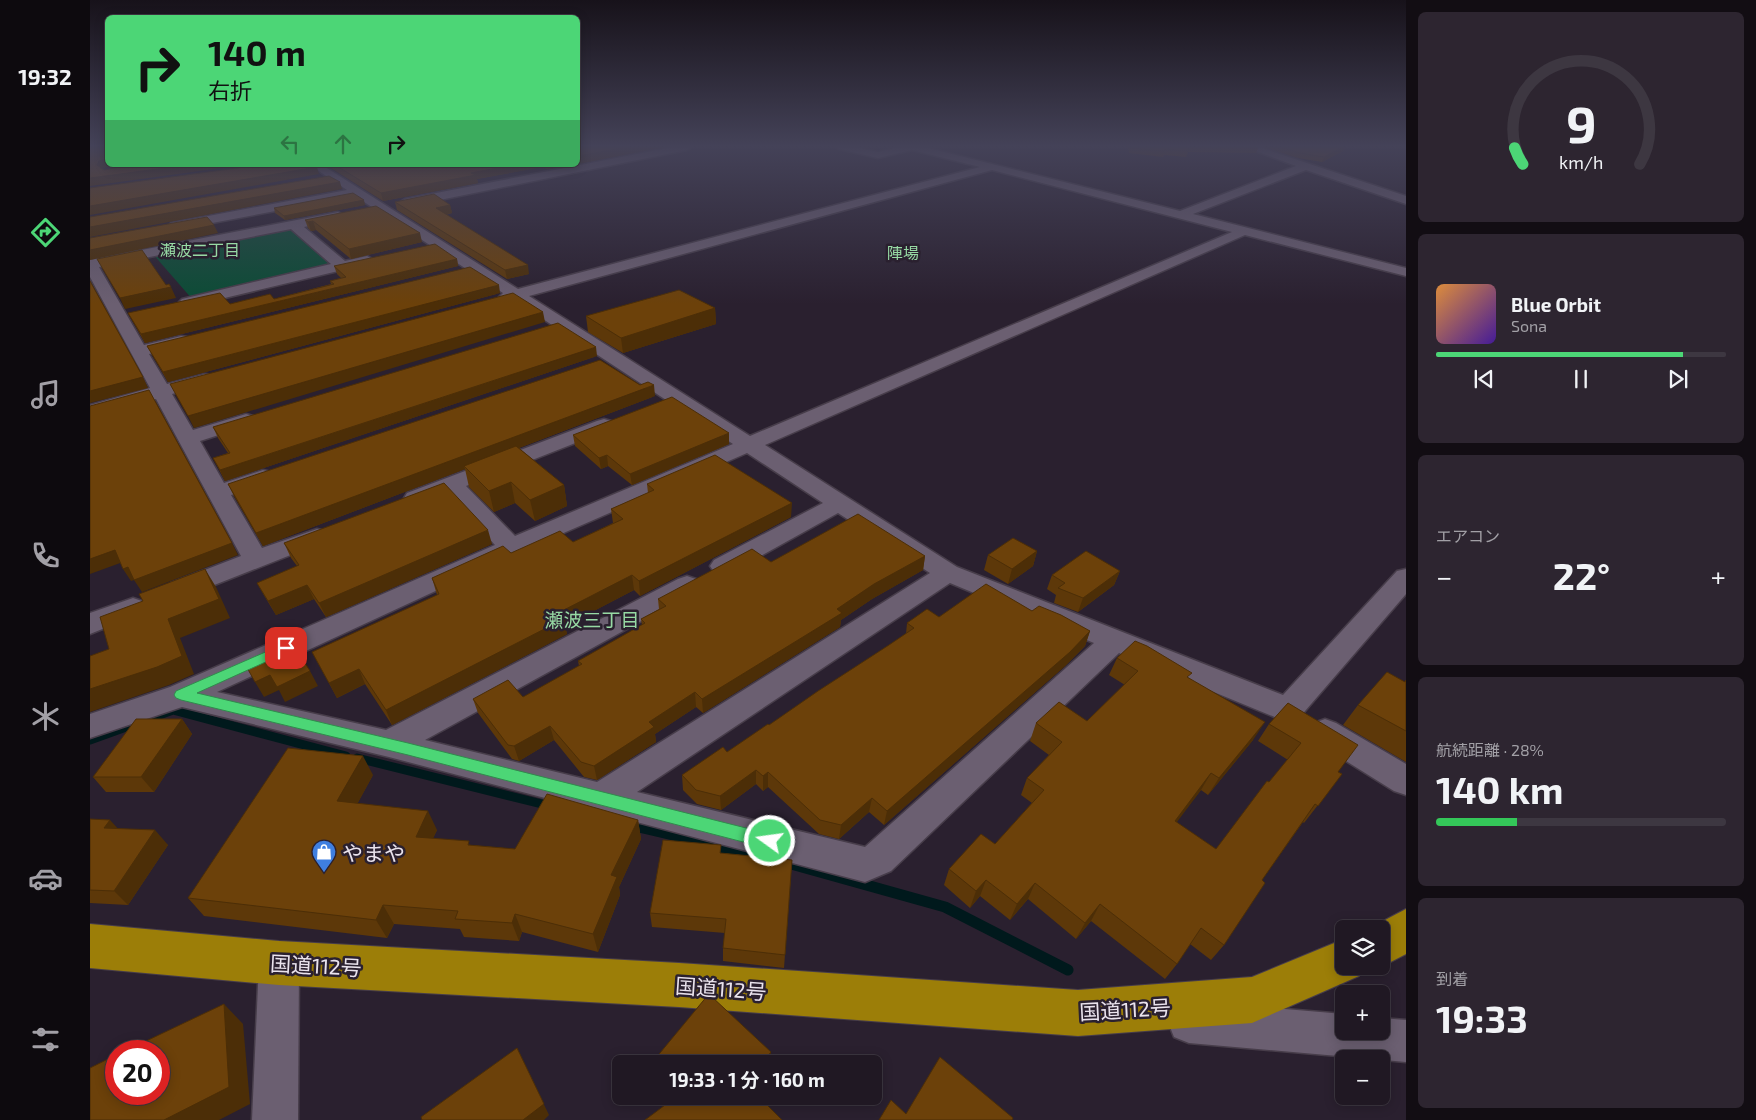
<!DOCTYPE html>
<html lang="ja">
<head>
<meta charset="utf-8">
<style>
	body { margin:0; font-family:"Exo 2","Noto Sans JP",sans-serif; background:#2d2530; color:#f1f3f6; height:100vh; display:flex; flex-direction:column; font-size:19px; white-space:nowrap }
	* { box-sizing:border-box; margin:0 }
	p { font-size:16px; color:#a2a0a6 }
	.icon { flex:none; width:28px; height:28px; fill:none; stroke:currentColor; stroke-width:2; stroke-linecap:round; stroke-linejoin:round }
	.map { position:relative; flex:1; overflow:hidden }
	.drawer { display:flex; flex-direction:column; gap:12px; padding:12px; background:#120d13; width:350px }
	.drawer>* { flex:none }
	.banner { position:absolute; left:15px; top:15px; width:475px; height:152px; border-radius:8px; box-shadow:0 2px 12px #0003,0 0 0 1px #3d3741; background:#4cd676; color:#111; overflow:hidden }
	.fabs { position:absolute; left:1245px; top:920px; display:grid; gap:10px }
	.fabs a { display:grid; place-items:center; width:55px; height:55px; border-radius:8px; background:#201823; box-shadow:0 2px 12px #0003,0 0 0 1px #3d3741; font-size:25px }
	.speed { position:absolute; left:15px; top:1040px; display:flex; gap:10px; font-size:25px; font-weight:700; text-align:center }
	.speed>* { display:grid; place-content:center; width:65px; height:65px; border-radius:50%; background:#201823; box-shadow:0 2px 12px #0003,0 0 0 1px #3d3741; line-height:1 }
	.speed .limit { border:8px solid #d22; background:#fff; color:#111 }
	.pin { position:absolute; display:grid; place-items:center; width:42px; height:42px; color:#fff; margin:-21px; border-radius:10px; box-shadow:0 2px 8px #0006 }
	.me { position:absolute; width:55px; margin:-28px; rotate:284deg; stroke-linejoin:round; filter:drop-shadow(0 0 4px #0008) }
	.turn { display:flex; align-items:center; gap:18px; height:105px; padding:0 20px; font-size:22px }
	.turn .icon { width:65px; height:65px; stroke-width:2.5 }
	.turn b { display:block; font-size:35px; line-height:42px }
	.lanes { display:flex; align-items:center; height:48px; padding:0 20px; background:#0003; justify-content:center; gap:25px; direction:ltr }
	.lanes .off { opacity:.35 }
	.big { font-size:38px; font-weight:700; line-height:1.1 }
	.drawer .card { flex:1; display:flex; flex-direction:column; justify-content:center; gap:8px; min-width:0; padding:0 18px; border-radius:8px; background:#2d2530 }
	.drawer .dial { align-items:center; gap:0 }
	.dial svg { height:130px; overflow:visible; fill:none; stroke:#3d3741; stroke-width:7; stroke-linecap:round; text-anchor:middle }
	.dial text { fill:#f1f3f6; stroke:none }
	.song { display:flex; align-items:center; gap:15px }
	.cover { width:60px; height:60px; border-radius:8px; background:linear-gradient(135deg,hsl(30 70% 55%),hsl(260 70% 35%)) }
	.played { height:5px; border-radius:2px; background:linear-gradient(90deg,#4cd676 85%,#3d3741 85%) }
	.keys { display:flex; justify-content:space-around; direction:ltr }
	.heat { display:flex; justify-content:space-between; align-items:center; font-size:28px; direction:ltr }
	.charge { height:8px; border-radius:4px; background:linear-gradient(90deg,#34c759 28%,#3d3741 0) }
	.trip { position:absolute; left:522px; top:1055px; width:270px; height:50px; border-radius:8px; background:#201823; box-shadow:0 2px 12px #0003,0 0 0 1px #3d3741; font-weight:700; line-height:50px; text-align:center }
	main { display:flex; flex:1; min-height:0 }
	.menu { display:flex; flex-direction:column; width:90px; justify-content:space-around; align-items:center; background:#0d0a0e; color:#a2a0a6 }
	.menu .icon { width:35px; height:35px }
	.menu .active { color:#4cd676 }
	.menu b { font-size:22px; color:#f1f3f6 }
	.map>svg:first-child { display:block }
	.green { fill:#0b4c35 }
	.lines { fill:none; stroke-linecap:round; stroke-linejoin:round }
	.stream-far1 { stroke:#00191c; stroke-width:9 }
	.stream { stroke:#00191c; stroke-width:11 }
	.minor-casing { stroke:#473d4a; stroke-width:3 }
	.highway-casing { stroke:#473d4a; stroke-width:2 }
	.minor { fill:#6b5f71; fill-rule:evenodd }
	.highway { fill:#9c7e08; fill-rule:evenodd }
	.wall { fill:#5d3809 }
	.shaded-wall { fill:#4c2e07 }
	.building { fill:#6c410a; stroke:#4c2e07 }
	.route { fill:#4cd676; stroke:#318b4d }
	.labels { text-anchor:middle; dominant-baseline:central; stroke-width:5; stroke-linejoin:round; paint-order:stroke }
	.far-neighbourhood-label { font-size:16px; fill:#97daa4; stroke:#2a202f }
	.far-quarter-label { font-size:16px; fill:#97daa4; stroke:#2a202f }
	.neighbourhood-label { font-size:19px; fill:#97daa4; stroke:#2a202f }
	.near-poi-label { font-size:21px; fill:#eae3ed; stroke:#2a202f; text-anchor:start }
	.near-street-label { font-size:21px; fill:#eae3ed; stroke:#2a202f }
</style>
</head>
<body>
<main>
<nav class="menu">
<b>19:32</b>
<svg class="icon active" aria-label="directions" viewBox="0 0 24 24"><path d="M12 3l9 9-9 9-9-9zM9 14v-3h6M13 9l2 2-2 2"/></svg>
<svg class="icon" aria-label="music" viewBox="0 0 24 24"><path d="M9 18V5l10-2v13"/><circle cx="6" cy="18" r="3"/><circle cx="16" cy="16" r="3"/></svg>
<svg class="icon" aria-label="phone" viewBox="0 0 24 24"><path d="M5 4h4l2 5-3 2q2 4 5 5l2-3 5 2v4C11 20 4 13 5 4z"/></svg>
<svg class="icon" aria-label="climate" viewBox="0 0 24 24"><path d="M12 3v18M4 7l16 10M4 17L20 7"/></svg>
<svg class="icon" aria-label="car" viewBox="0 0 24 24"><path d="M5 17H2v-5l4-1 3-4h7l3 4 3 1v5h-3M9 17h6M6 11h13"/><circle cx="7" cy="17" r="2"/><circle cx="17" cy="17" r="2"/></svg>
<svg class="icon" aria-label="filters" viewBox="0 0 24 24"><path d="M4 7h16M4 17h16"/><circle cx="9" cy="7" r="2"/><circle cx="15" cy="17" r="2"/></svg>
</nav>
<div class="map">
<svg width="1316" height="1120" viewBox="0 0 1316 1120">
	<rect width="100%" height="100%" fill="#2a202f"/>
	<path class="green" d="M204,225L252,266L103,300L62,253Z"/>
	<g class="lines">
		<g class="stream-far1">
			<path d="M0,740L83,710L256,756"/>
			<path d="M267,758L460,806"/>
			<path d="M541,826L601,840"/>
		</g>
		<g class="stream">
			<path d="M596,839L681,859"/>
			<path d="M694,862L855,907L978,970"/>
		</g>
		<defs>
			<g id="minor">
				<path d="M583,147H602L597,150L315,207L309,203L315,199Z"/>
				<path d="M747,147H764L788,152L810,147H834L1090,211L1206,166L1155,147H1169L1316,196V204L1216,170L1103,214L1316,268V276L1155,235L675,445L867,567L1193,695L1307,571L1316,569V594L1209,718L1198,722L1187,718L1029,653L801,871L775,882L299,757L92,707L0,738V714L80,687L405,545L357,493L325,505L317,503L314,498L317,493L507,421L514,419L521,421L524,425L521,429L376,486L425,536L643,444L424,300H412L409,297L413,293L265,196L85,230L81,229L79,226L81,223L257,190L220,165H232L428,289L890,167L822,150L788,158L749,149ZM902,170L1142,232L660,436L439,296ZM657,453L733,503L624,560L620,566L624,572L633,574L642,572L748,513L840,573L507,782L335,740L606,591L610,585L606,579L597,576L588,579L296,730L127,692L430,552ZM860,583L1004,643L775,847L547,792Z"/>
				<path d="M248,212L254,216L252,219L214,227L255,261L277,256L284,260L282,263L97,307L92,305L89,302L92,299L241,264L201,229L9,267L54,345L91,336L97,337L99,341L97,345L59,354L77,384L115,374L121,375L124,379L121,383L82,394L103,430L156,414L163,416L166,420L163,424L110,441L134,483L173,470L181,472L184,477L181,482L141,495L172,548L227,529L236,531L239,536L236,541L99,595L90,598L81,595L77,589L81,583L151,556L66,399L0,417V405L60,388L0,277V260Z"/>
				<path d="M43,598L52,601L56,607L52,613L0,634V613Z"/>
				<path d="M1235,719L1246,723L1316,764V795L1304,791L1224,741L1219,732L1224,723Z"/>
				<path d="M189,943L203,949L209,963L208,1120H162L169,963L175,949Z"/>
				<path d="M1099,1001L1254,1014V1031H1291V1018L1316,1020V1062L1099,1043L1084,1037L1078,1022L1084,1007Z"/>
			</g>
			<g id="highway">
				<path d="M1316,909V954L1291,967L1290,966L1291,929H1278Z"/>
				<path d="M0,924L189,941L589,963L988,990L1162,977L1254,939V966H1274L1269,976L1162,1023L988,1036L589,1007L189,985L0,968Z"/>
			</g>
		</defs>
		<use href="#minor" class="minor-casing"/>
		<use href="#highway" class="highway-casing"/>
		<use href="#minor" class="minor"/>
		<use href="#highway" class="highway"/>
	</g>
	<g class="wall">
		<path d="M1038,147H1166L1168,148L1166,153L1098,152L1096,157L1074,155L1073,157L1039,153Z"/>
		<path d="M1174,147H1255L1253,151L1232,162L1208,158Z"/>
		<path d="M236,165H480L457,169L452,167L387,179L388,183L293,201Z"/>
		<path d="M305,202L360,205L362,213L356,215L439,274L417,279L307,210Z"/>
		<path d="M275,205L195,220L185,213L184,208Z"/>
		<path d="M215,220L332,242L261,259L226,230L221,231L218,228Z"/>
		<path d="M367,259L368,266L55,343L38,313L140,304L184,299L241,284L240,281L251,278L247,274L244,266Z"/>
		<path d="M410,293L78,382L57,346Z"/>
		<path d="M625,308L626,324L533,353L498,332L496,316Z"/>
		<path d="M507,356L135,481L123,458L138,453L128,438L123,427Z"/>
		<path d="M565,396L429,448L474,485L477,506L445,521L425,503L404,512L379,487L375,469L173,546L144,496L138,484Z"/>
		<path d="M483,435L639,444L542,485L518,466L511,469L485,446Z"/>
		<path d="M557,484L701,517L550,596L544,590L475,626L477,634L302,725L275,684L247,698L222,652L347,595L342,578L421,553L483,542L523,523L521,509L558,493Z"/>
		<path d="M194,543L402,544L236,617L224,599L186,615L175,597L167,583L207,566L201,558Z"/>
		<path d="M947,551L943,566L918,584L894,570L898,555Z"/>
		<path d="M835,556L833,570L782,599L751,620L750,627L613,713L606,707L565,734L566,742L507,780L494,777L464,740L429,761L422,759L388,713L383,699L433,697L489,666L488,661L552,625L551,619L569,609L568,599L681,562Z"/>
		<path d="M1030,571L1024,585L988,612L964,603L966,595L957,589L962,575Z"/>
		<path d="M942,611L1000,631L995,646L975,666L794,825L779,812L749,839L729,834L678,787L673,791L666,784L631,810L607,804L593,790L592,775L637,752L679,725L799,645L816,634L817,623L849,617Z"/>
		<path d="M1027,658L1099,678L1163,740L1118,795L1111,790L1086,822L1126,849L1198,760L1168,741L1179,724L1198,703L1248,772L1252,774L1214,823L1213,822L1172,880L1134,945L1121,960L1100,944L1087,964L1075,979L1001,921L986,939L938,899L920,920L890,896L880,908L854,885L859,869L905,844L942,803L931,795L937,778L959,755L940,741L946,723L997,721L1035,685L1019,675Z"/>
		<path d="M1316,680V762L1253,725L1268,705L1315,682Z"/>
		<path d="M92,719L102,734L64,792H16L3,777Z"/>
		<path d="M283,775L267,804L347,830L343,838L381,845L425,849L548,820L551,839L529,887L530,895L508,952L432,932L429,941L374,937L370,929L304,924L297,938L114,916L98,898Z"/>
		<path d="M0,819L78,845L38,905L0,903Z"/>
		<path d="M631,853L702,860L694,968L633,961V948L635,933L562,927L560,913Z"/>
		<path d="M565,1059L680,1064H566Z"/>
	</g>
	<g class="shaded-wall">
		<path d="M538,147H575L488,164V156Z"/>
		<path d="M1253,147H1255L1253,151L1232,162L1234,157Z"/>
		<path d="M18,159V165H29L13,168L10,173L7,165L9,161Z"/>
		<path d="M98,165H153L0,186V178Z"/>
		<path d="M423,165H452V167L387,179L388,183L293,201L291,193L381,173Z"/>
		<path d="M457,165H480L457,169Z"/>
		<path d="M227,167L229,174L0,215V206Z"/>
		<path d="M250,182L252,189L0,237V227Z"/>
		<path d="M274,200L275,205L195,220L194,216Z"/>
		<path d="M360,205L362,213L348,216L346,208Z"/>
		<path d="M223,221L226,230L221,231L218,222Z"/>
		<path d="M124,225L128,233L0,260V250Z"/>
		<path d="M330,233L332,242L261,259L259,249Z"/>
		<path d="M367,259L368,266L55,343L51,334Z"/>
		<path d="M438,265L439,274L417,279L415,270Z"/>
		<path d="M409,285L410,293L78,382L73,372Z"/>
		<path d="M81,287L86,298L35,309L30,298Z"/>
		<path d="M625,308L626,324L533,353L531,338Z"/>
		<path d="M453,312L455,322L104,428L98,416Z"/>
		<path d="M506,347L507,356L135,481L130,470Z"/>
		<path d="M53,377L58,388L0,403V391Z"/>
		<path d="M564,385L565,396L376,468L374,466L375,469L173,546L166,533Z"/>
		<path d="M639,433V444L542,485L540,474Z"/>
		<path d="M517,455L518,466L511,469L509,458Z"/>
		<path d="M421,482L425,503L404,512L399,491Z"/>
		<path d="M474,485L477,506L445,521L440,500Z"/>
		<path d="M702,503L701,517L550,596L549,581Z"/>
		<path d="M398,530L402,544L236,617L229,603Z"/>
		<path d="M142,543L148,555L52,592L44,580L41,581L33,569L38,567Z"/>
		<path d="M25,550L33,562L0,574V559Z"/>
		<path d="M947,551L943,566L918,584L922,569Z"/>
		<path d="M835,556L833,570L782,599L751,620L750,627L613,713L612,699L784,584Z"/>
		<path d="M115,569L126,587L140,618L90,638L104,674L79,685L0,712V689L78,619Z"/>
		<path d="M1030,571L1024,585L988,612L993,598Z"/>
		<path d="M542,575L544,590L475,626L477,634L302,725L296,710L468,613Z"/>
		<path d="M217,585L224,599L186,615L178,601Z"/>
		<path d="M1000,631L995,646L975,666L794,825L797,811Z"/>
		<path d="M269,669L275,684L247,698L239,683Z"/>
		<path d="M220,671L228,686L195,702L189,690L174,697L165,682L180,675Z"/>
		<path d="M605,692L606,707L565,734L566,742L507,780L504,766L559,722Z"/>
		<path d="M92,719L102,734L64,792L51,777Z"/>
		<path d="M1175,722L1163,740L1118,795L1129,778Z"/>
		<path d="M460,726L464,740L429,761L424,746Z"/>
		<path d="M273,756L283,775L258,821L247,801Z"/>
		<path d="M666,770V784L631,810L630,796Z"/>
		<path d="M678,772V787L673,791V776Z"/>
		<path d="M1121,773L1111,790L1075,838L1085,821Z"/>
		<path d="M782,798L779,812L749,839L751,825Z"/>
		<path d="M338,811L347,830L335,856L326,837Z"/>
		<path d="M20,820L33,834L14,828Z"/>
		<path d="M548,820L551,839L529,887L530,895L508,952L503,934L521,875Z"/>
		<path d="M65,830L78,845L38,905L24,891Z"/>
		<path d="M896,880L890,896L880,908L886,891Z"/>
		<path d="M945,883L938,899L920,920L927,904Z"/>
		<path d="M1010,904L1001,921L986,939L995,923Z"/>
		<path d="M293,905L304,924L297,938L286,920Z"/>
		<path d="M425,914L432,932L429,941L422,923Z"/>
		<path d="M134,1004L153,1024L160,1104L129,1120H74Z"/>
		<path d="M427,1048L459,1115L454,1120H433Z"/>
		<path d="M681,1052L680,1064H671Z"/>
	</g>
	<g class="building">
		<path d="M0,147H7L9,148L11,147H18V159L9,161L7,165L14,170L40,165H98L0,178Z"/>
		<path d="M488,147H538L488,156Z"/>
		<path d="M1040,147H1098V151L1075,149L1074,151L1040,148Z"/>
		<path d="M1110,147H1166L1168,148Z"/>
		<path d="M1192,147H1253L1234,157L1210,153Z"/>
		<path d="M170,165H225L227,167L0,206V188Z"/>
		<path d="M245,165H423L381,173L386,175L291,193Z"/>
		<path d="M239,176L250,182L0,227V217Z"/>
		<path d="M263,193L274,200L194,216L184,208Z"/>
		<path d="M344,194L360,205L346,208L438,265L415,270L305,202Z"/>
		<path d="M286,206L330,233L259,249L223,221L218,222L215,220Z"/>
		<path d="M117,217L124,225L0,250V238Z"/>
		<path d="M345,244L367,259L51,334L38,313L130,293L140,304L180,294L184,299L244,284L240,281L256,277L244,266Z"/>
		<path d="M52,250L76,285L79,284L81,287L30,298L7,259Z"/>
		<path d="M380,267L409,285L73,372L57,346Z"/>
		<path d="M0,281L53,377L0,391Z"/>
		<path d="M589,290L625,308L531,338L496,316Z"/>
		<path d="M423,293L453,312L98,416L80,384Z"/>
		<path d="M468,323L506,347L130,470L123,458L140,453L123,427Z"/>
		<path d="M510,360L550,385L558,382L564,385L166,533L138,484Z"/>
		<path d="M59,390L142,543L44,580L38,567L33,569L25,550L0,559V406Z"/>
		<path d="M582,397L639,433L540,474L517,455L509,458L483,435Z"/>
		<path d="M426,446L474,485L440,500L421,482L399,491L374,466Z"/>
		<path d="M625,455L702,503L549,581L542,575L468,613L474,619L296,710L269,669L239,683L222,652L349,594L342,578L413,546L421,553L470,531L483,542L533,519L521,509L564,490L557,484Z"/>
		<path d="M354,483L398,530L229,603L217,585L178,601L167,583L209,565L194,543Z"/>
		<path d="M768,514L835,556L784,584L747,609L752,613L612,699L605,692L559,722L564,727L504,766L491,762L460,726L424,746L418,745L383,699L418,680L433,697L492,664L488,661L555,623L551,619L576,606L568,599L662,549L681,562Z"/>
		<path d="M923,538L947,551L922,569L898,555Z"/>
		<path d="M996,551L1030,571L993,598L968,588L975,583L962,575Z"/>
		<path d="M115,569L129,599L78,619L92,656L67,667L0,689V656L19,649L10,617L53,601L49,594Z"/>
		<path d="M896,584L942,611L949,606L971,615L1000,631L980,652L797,811L782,798L751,825L730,820L678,772L673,776L666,770L630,796L606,790L592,775L633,747L637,752L678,724L679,725L728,691L799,645L824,628L817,623L837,609L849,617Z"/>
		<path d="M1045,641L1057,646L1102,673L1097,677L1175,722L1129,778L1121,773L1085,821L1126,849L1177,781L1179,782L1211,743L1179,724L1198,703L1268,745L1248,772L1252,774L1228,806L1225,804L1172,880L1175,883L1134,945L1111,928L1087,964L1010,904L995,923L945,883L927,904L896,880L886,891L859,869L891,834L905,844L954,790L937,778L972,742L946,723L969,702L997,721L1048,671L1027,658Z"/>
		<path d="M202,642L220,671L187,687L180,675L165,682L155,664Z"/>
		<path d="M1297,672L1315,682L1316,680V731L1268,705Z"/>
		<path d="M46,719H92L51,777H3Z"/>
		<path d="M198,748L273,756L247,801L338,811L326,837L379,841L378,845L425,849L457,794L548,820L521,875L527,877L503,934L425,914L422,923L365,919L368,911L293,905L286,920L98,898Z"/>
		<path d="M0,819L20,820L14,828L65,830L24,891L0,890Z"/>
		<path d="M573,840L631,845L630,853L702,860L695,955L633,948L636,919L560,913Z"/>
		<path d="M618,995L621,996L681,1052L671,1064H570L565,1059Z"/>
		<path d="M134,1004L139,1087L74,1120H0V1068L26,1055V1094H69V1051H35Z"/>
		<path d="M427,1048L454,1104L433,1120H332L331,1117Z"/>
		<path d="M850,1057L923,1118L922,1120H789L801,1100L816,1114Z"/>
		<path d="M587,1096H668L692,1120H555Z"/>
	</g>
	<linearGradient id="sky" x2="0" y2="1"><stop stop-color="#17121a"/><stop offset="0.48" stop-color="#444258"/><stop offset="1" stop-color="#444258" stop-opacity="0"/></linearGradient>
	<rect width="1316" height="304" fill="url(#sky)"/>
	<path class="route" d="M196,643L200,645L202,648L200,651L107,693L318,743L680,834L686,836L689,841L686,846L680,849L318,755L91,700L86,698L84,695L86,691Z"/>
	<defs>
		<symbol id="shop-pin" viewBox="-11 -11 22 30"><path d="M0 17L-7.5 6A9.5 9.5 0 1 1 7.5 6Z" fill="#3f7fe0" stroke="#2a202f"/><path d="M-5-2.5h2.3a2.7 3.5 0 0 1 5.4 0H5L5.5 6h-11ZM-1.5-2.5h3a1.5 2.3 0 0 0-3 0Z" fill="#fff"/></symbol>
	</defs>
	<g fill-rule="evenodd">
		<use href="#shop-pin" x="220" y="838" width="28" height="38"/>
	</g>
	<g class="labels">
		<g class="far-neighbourhood-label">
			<text x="110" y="249">瀬波二丁目</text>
		</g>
		<g class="far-quarter-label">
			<text x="813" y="252">陣場</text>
		</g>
		<g class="neighbourhood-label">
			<text x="502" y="619">瀬波三丁目</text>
		</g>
		<g class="near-poi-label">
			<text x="252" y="852">やまや</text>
		</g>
		<g class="near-street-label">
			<text transform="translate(226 965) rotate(3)">国道112号</text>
			<text transform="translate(631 988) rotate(4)">国道112号</text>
			<text transform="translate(1035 1009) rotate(-3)">国道112号</text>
		</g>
	</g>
</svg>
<div class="fabs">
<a><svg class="icon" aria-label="layers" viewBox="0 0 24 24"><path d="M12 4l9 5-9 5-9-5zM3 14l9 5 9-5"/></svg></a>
<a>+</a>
<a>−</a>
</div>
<div class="speed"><div class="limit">20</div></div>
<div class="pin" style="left:196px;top:648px;background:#d93025"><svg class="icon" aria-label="arrive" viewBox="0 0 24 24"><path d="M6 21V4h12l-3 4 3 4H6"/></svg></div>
<svg class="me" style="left:680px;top:841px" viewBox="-20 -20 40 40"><circle r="17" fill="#4cd676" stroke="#fff" stroke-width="3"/><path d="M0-11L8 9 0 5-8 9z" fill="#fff"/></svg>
<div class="trip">19:33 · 1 分 · 160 m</div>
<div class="banner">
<div class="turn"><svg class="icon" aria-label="right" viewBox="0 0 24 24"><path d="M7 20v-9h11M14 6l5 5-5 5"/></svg><div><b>140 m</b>右折</div></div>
<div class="lanes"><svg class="icon off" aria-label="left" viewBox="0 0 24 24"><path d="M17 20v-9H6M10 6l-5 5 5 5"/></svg><svg class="icon off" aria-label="ahead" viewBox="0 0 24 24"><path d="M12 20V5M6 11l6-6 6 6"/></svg><svg class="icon" aria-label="right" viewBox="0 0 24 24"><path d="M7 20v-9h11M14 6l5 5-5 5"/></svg></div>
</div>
</div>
<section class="drawer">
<div class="card dial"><svg viewBox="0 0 100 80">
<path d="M14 69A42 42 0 1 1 86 69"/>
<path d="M14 69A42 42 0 0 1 9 59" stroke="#4cd676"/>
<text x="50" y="56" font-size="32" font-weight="700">9</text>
<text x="50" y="72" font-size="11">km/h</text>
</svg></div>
<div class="card">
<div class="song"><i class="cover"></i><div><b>Blue Orbit</b><p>Sona</p></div></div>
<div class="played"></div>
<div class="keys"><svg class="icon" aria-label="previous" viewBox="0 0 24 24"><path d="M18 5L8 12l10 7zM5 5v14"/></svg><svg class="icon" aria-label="pause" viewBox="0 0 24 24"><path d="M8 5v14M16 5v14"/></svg><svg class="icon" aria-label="next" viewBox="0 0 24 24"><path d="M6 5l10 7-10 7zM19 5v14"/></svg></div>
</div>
<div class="card"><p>エアコン</p>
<div class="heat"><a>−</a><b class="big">22°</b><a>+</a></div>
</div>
<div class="card"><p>航続距離 · 28%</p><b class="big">140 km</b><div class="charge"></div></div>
<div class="card"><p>到着</p><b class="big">19:33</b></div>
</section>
</main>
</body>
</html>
